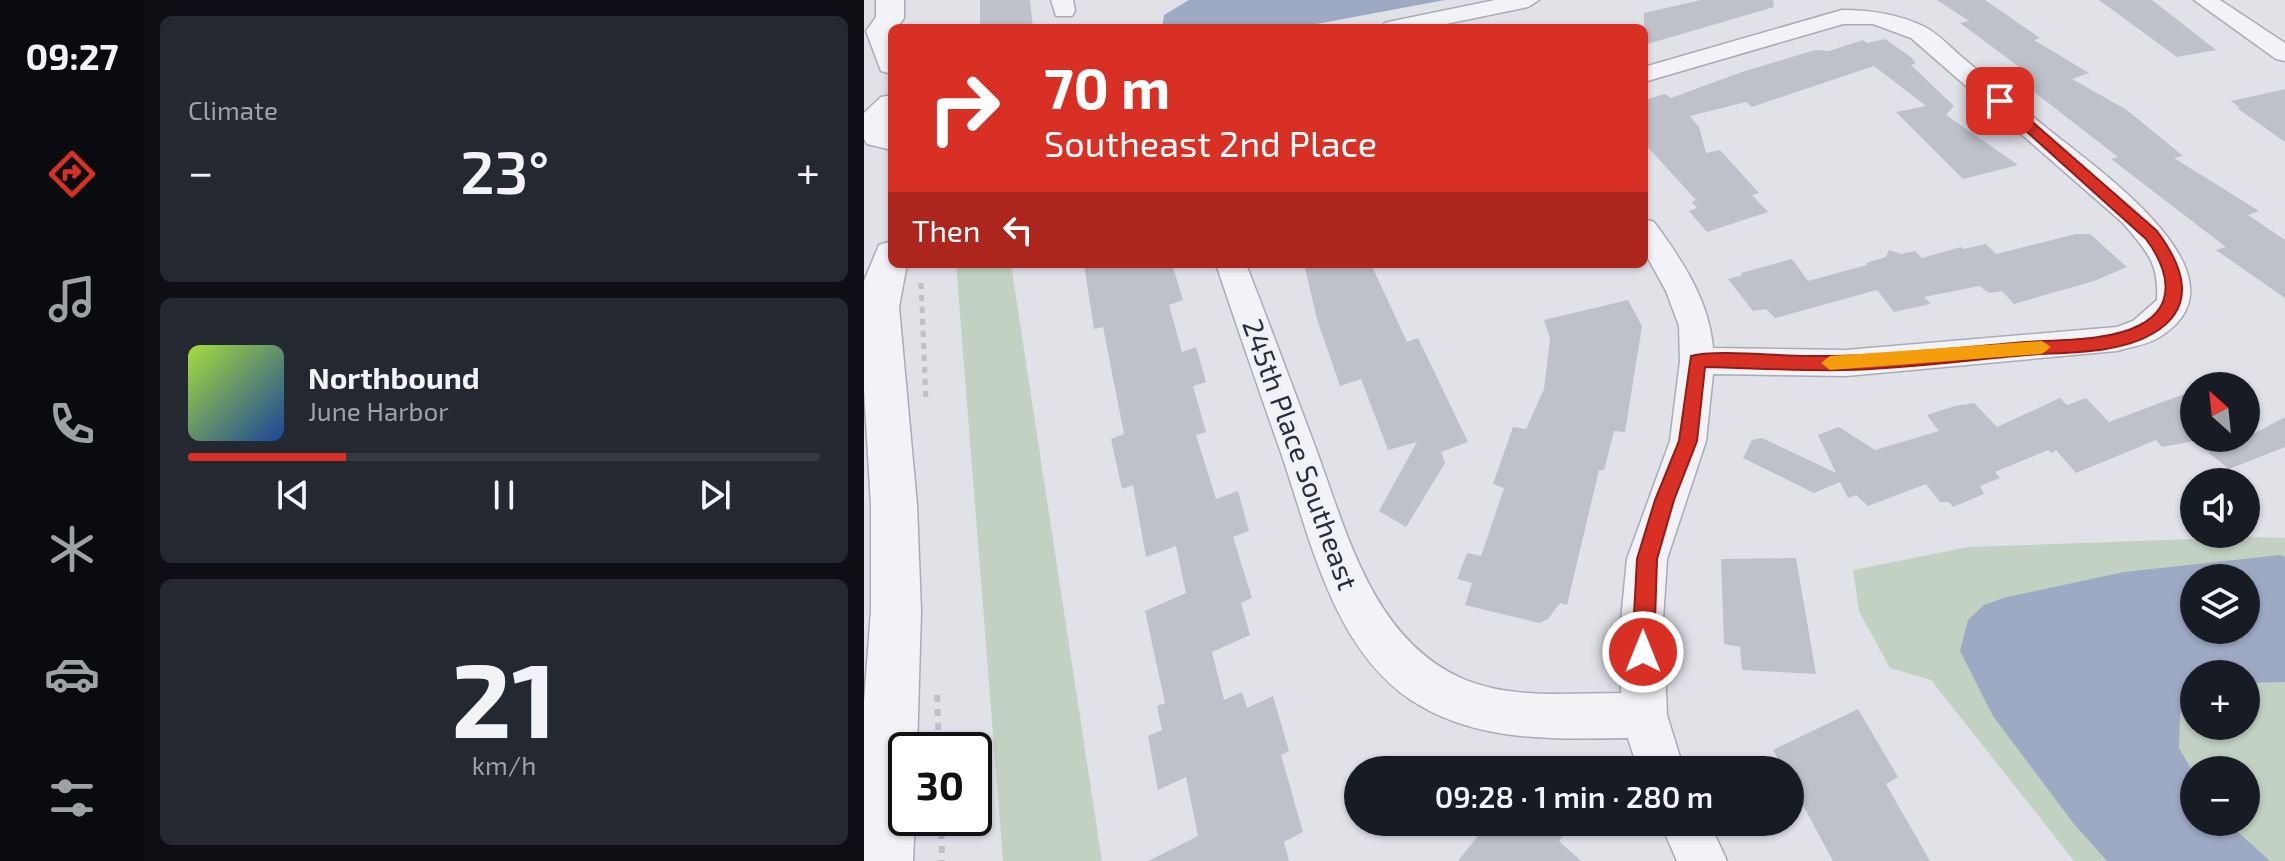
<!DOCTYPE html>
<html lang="en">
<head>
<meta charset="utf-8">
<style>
	body { margin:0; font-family:"Exo 2",sans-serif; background:#242831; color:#f1f3f6; height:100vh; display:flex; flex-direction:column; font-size:30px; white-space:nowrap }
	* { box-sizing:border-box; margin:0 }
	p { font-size:26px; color:#9ea1a6 }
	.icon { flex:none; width:44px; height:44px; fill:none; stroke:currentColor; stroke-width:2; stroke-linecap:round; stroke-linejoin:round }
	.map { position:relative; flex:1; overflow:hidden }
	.panel { display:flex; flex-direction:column; gap:16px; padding:16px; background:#0d0f14; width:720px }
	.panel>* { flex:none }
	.hud { position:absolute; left:24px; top:24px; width:760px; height:244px; border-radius:12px; box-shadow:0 2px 6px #0004; background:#d93025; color:#fff; overflow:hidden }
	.needle { width:52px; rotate:333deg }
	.buttons { position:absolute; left:1316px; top:372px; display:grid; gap:16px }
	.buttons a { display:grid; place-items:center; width:80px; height:80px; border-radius:50%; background:#171b24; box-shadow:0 2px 6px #0004; font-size:40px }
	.speed { position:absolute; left:24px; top:732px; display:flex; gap:16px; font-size:40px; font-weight:700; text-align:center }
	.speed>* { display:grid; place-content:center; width:104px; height:104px; border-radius:50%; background:#171b24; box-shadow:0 2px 6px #0004; line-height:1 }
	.speed .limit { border:4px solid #111; border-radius:12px; background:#fff; color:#111 }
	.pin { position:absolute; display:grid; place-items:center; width:68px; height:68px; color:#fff; margin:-34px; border-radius:16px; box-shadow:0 4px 12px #0006 }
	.me { position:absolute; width:88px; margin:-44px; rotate:0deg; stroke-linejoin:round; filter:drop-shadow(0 0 6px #0008) }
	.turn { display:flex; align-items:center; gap:28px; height:168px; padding:0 24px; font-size:36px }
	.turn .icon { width:104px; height:104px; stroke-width:2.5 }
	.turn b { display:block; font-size:56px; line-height:68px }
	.then { display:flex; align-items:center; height:76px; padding:0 24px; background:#0003; gap:16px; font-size:30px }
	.big { font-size:60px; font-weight:600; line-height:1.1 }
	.panel .card { flex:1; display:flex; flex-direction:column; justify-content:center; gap:12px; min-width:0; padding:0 28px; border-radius:12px; background:#242831 }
	.panel .dial { align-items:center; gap:0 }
	.dial b { font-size:104px; line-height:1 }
	.song { display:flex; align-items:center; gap:24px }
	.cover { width:96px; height:96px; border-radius:12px; background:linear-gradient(135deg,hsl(80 70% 55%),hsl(220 70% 35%)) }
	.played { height:8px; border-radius:4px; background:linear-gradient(90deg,#d93025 25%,#363941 25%) }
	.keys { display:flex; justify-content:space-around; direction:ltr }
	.heat { display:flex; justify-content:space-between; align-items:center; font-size:44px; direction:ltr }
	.trip { position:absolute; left:480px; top:756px; width:460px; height:80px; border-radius:40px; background:#171b24; box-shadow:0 2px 6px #0004; font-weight:600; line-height:80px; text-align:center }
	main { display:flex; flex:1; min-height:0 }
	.tabs { display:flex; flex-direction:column; width:144px; justify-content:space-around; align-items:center; background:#090b0e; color:#9ea1a6 }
	.tabs .icon { width:56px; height:56px }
	.tabs .active { color:#d93025 }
	.tabs b { font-size:36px; color:#f1f3f6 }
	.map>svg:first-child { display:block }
	.green { fill:#c3d1c2; fill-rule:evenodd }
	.water { fill:#9ea9c4; fill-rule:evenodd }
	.building { fill:#bec0ca }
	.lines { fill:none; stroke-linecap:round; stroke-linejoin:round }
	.minor-casing { stroke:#a9acb5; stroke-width:3 }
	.tertiary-casing { stroke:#a9acb5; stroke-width:3 }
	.path-far1 { stroke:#bec0c6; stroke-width:5; stroke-dasharray:6 6; stroke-linecap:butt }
	.path { stroke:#bec0c6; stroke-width:6; stroke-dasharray:7 7; stroke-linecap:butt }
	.minor { fill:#f2f3f6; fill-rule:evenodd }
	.tertiary { fill:#f2f3f6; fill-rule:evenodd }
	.route { fill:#d93025; stroke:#8d1f18; stroke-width:2 }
	.slow { fill:#f59e0b }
	.labels { text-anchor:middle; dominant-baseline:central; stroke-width:6; stroke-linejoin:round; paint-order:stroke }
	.street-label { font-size:28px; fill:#2a2d3e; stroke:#eff1f5 }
</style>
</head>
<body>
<main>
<nav class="tabs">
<b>09:27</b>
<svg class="icon active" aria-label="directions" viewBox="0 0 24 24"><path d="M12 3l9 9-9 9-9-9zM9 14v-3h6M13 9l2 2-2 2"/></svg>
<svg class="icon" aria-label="music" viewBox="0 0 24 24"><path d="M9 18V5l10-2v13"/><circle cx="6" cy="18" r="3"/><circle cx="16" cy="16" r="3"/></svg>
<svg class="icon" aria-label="phone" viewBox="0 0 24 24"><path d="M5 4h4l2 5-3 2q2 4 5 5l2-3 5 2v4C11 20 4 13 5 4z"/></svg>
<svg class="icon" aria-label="climate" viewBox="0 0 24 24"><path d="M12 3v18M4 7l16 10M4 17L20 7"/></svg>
<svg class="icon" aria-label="car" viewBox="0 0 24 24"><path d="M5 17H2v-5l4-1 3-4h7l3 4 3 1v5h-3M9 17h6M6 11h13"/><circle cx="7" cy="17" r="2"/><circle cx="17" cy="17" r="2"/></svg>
<svg class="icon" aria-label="filters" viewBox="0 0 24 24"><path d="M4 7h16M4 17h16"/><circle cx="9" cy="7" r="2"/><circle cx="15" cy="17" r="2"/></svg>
</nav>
<section class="panel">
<div class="card"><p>Climate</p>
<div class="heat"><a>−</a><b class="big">23°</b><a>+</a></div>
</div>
<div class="card">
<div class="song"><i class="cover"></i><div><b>Northbound</b><p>June Harbor</p></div></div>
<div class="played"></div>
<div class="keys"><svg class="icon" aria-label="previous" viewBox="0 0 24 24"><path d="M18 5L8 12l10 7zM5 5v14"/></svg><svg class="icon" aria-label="pause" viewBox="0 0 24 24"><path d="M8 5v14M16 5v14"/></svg><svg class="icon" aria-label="next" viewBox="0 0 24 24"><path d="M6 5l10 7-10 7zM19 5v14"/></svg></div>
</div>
<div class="card dial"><b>21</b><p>km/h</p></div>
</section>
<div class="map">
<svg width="1421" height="861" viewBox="0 0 1421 861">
	<rect width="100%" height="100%" fill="#e0e2e8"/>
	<g class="green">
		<path d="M92,264H147L238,861H139Z"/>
		<path d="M1385,537L1421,538V861H1210L1067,680L1026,668L995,611L989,570L1104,547ZM1330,578H1382V630H1330ZM1330,674H1382V726H1330ZM1330,770H1382V822H1330Z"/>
	</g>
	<g class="water">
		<path d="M325,0H581L431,28H298L300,15Z"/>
		<path d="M1416,555L1421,557V682L1382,683V674H1330V697L1316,714L1315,748L1330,774V822H1363L1406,861H1243L1210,824L1129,716L1096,651L1104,620L1120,605L1143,597L1260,572ZM1330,578H1382V630H1330Z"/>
	</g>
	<g class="building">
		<path d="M116,0H166L169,28H116Z"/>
		<path d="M837,0H909L910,7L780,45V13Z"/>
		<path d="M1073,0H1121L1176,38L1170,40L1225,73L1208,79L1263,110L1319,156L1310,158L1395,211L1384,215L1421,240V298L1352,250L1362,247L1247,159L1254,157L1174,95L1149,72L1158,69L1096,23L1105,21Z"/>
		<path d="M1235,0H1288L1352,50L1313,57Z"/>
		<path d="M1021,39L1048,58L1052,63L1047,65L1090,106L1082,115L1154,165L1099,179L1032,112L1062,106L1010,66L888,107L882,102L826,116L835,127L842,153L856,150L895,193L888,195L904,212L843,232L825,211L833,208L828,202L832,200L780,143V100L801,94L807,98L878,72L951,50L965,51L999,40L1003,43Z"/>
		<path d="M1421,89V142L1373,108H1376L1367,101Z"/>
		<path d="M1212,234H1226L1263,267L1230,281L1150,304L1138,291L1125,293L1115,286L1060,297L1067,304L1030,312L1013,290L911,318L902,309L889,311L864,279L878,275L877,273L928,259L944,281L1003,265L1002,263L1022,257L1025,250L1037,254L1051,251L1058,258L1097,247L1100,249L1122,244L1132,254Z"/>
		<path d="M220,264H308L319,300L305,305L318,352L332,347L342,382L329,386L342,432L332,435L352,499L374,491L385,531L369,537L388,598L377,603L386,635L348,652L360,700L378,692L383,708L409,696L425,751L417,755L439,832L420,842L425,861H284L334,836L322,777L294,790L284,736L298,730L293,706L301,703L281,611L322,593L312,546L282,557L269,485L258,489L247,439L260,434L239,327L230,329Z"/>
		<path d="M440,264H507L543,342L554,338L604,442L577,452L581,463L542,527L515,511L553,442L524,450L497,379L476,386L453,319Z"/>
		<path d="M764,300L778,326L761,432L750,431L740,470H735L703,605L696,603L684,619L675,623L601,605L608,583L593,579L603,553L617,556L640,488L629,484L649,427L662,429L680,389L686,338L680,320Z"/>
		<path d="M1320,394L1330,404V438H1382L1421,417V447L1365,469L1330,441L1298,447L1292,440L1212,473L1192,450L1188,453L1184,450L1131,472L1136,478L1116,486L1120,494L1089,507L1085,502H1076L1062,484L1004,506L992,495L984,498L976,482L950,493L879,458L888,440L898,438L972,473L954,435L975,427L1011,450L1075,431L1063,415L1091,406L1110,403L1133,427L1196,398L1203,405L1222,398L1245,422Z"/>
		<path d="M932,558L952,674L878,670L876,647L860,644L857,559Z"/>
		<path d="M994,709L1034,777L1022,784L1066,861H969L926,781V770H920L909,750Z"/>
		<path d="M625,822H686L700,834L695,841L717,861H594Z"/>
	</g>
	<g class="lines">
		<defs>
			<g id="minor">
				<path d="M187,0H209L211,11L208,16H192Z"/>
				<path d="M631,0H675L664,7L562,28H517L521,23L529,21Z"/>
				<path d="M1330,0H1356L1421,43V61L1412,59Z"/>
				<path d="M978,10C1008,10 1034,14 1061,27C1075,34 1087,48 1099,58C1125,80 1152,102 1179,125C1224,163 1397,277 1294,338C1282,345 1266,347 1253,351L982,376L849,374L842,441L803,559L799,620L803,715L820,770H774L764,738C691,739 612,743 547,700C468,647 446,537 417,453C395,390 373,327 352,264H382C405,323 427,382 449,441C481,525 505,635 595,677C644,700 705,693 757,693V620L763,559L806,441L816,361L815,326L802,291L780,251V219L790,222C818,260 845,300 849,348L982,350L1253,327L1269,321L1293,300C1295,261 1282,251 1259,223L1047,38L1009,24H979L780,82V67Z"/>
				<path d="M796,822H845L863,861H813Z"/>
			</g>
			<g id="tertiary">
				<path d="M12,0H40V18L33,28H28V74L17,71L2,31L12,17Z"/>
				<path d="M28,95V120L24,127L28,130V150L3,144L0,139V113L17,97Z"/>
				<path d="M28,241V264H43L35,307L53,505L57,611L53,750H42V818H51L49,861H0V702L7,611V505L0,389V281L15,245Z"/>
			</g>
		</defs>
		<use href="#minor" class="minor-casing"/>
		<use href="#tertiary" class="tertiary-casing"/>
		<path class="path-far1" d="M57,283L62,401"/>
		<g class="path">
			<path d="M73,695L75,750"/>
			<path d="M77,818L78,861"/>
		</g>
		<use href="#minor" class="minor"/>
		<use href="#tertiary" class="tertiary"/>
	</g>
	<path class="route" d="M1132,98H1141L1293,231C1319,266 1335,307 1288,334C1254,354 1202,352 1163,355C1103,360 1041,369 981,370C934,371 888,368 841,367L833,441L810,500L793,559L790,652L786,659L779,662L771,659L768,652L773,559L791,500L815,441L827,356C849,349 916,356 943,356C1016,357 1089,348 1162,342C1195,340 1247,341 1276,325C1315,305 1303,267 1282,239L1132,104Z"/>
	<path class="slow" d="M1178,341L1187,347L1178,354L966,370L957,363L966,356Z"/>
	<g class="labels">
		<g class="street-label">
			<text transform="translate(437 454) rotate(70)">245th Place Southeast</text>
		</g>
	</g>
</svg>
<div class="buttons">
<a><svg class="needle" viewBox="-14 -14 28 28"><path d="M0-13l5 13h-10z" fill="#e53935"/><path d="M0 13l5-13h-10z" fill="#9ea1a6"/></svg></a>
<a><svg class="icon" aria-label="sound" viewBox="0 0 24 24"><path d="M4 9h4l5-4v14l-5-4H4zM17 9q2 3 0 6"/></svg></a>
<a><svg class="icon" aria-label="layers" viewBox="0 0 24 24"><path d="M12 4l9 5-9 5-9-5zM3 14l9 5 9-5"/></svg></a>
<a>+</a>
<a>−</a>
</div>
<div class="speed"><div class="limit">30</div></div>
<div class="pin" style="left:1136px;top:101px;background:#d93025"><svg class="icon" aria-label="arrive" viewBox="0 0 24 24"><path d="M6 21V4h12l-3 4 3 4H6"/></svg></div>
<svg class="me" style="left:779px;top:652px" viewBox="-20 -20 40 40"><circle r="17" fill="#d93025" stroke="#fff" stroke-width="3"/><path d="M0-11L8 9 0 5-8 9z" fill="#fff"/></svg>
<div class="trip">09:28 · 1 min · 280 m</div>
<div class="hud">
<div class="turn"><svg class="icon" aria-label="right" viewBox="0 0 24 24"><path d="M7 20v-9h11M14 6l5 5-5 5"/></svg><div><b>70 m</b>Southeast 2nd Place</div></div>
<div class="then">Then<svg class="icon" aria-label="left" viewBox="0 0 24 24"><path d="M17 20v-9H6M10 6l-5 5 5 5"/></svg></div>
</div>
</div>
</main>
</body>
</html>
